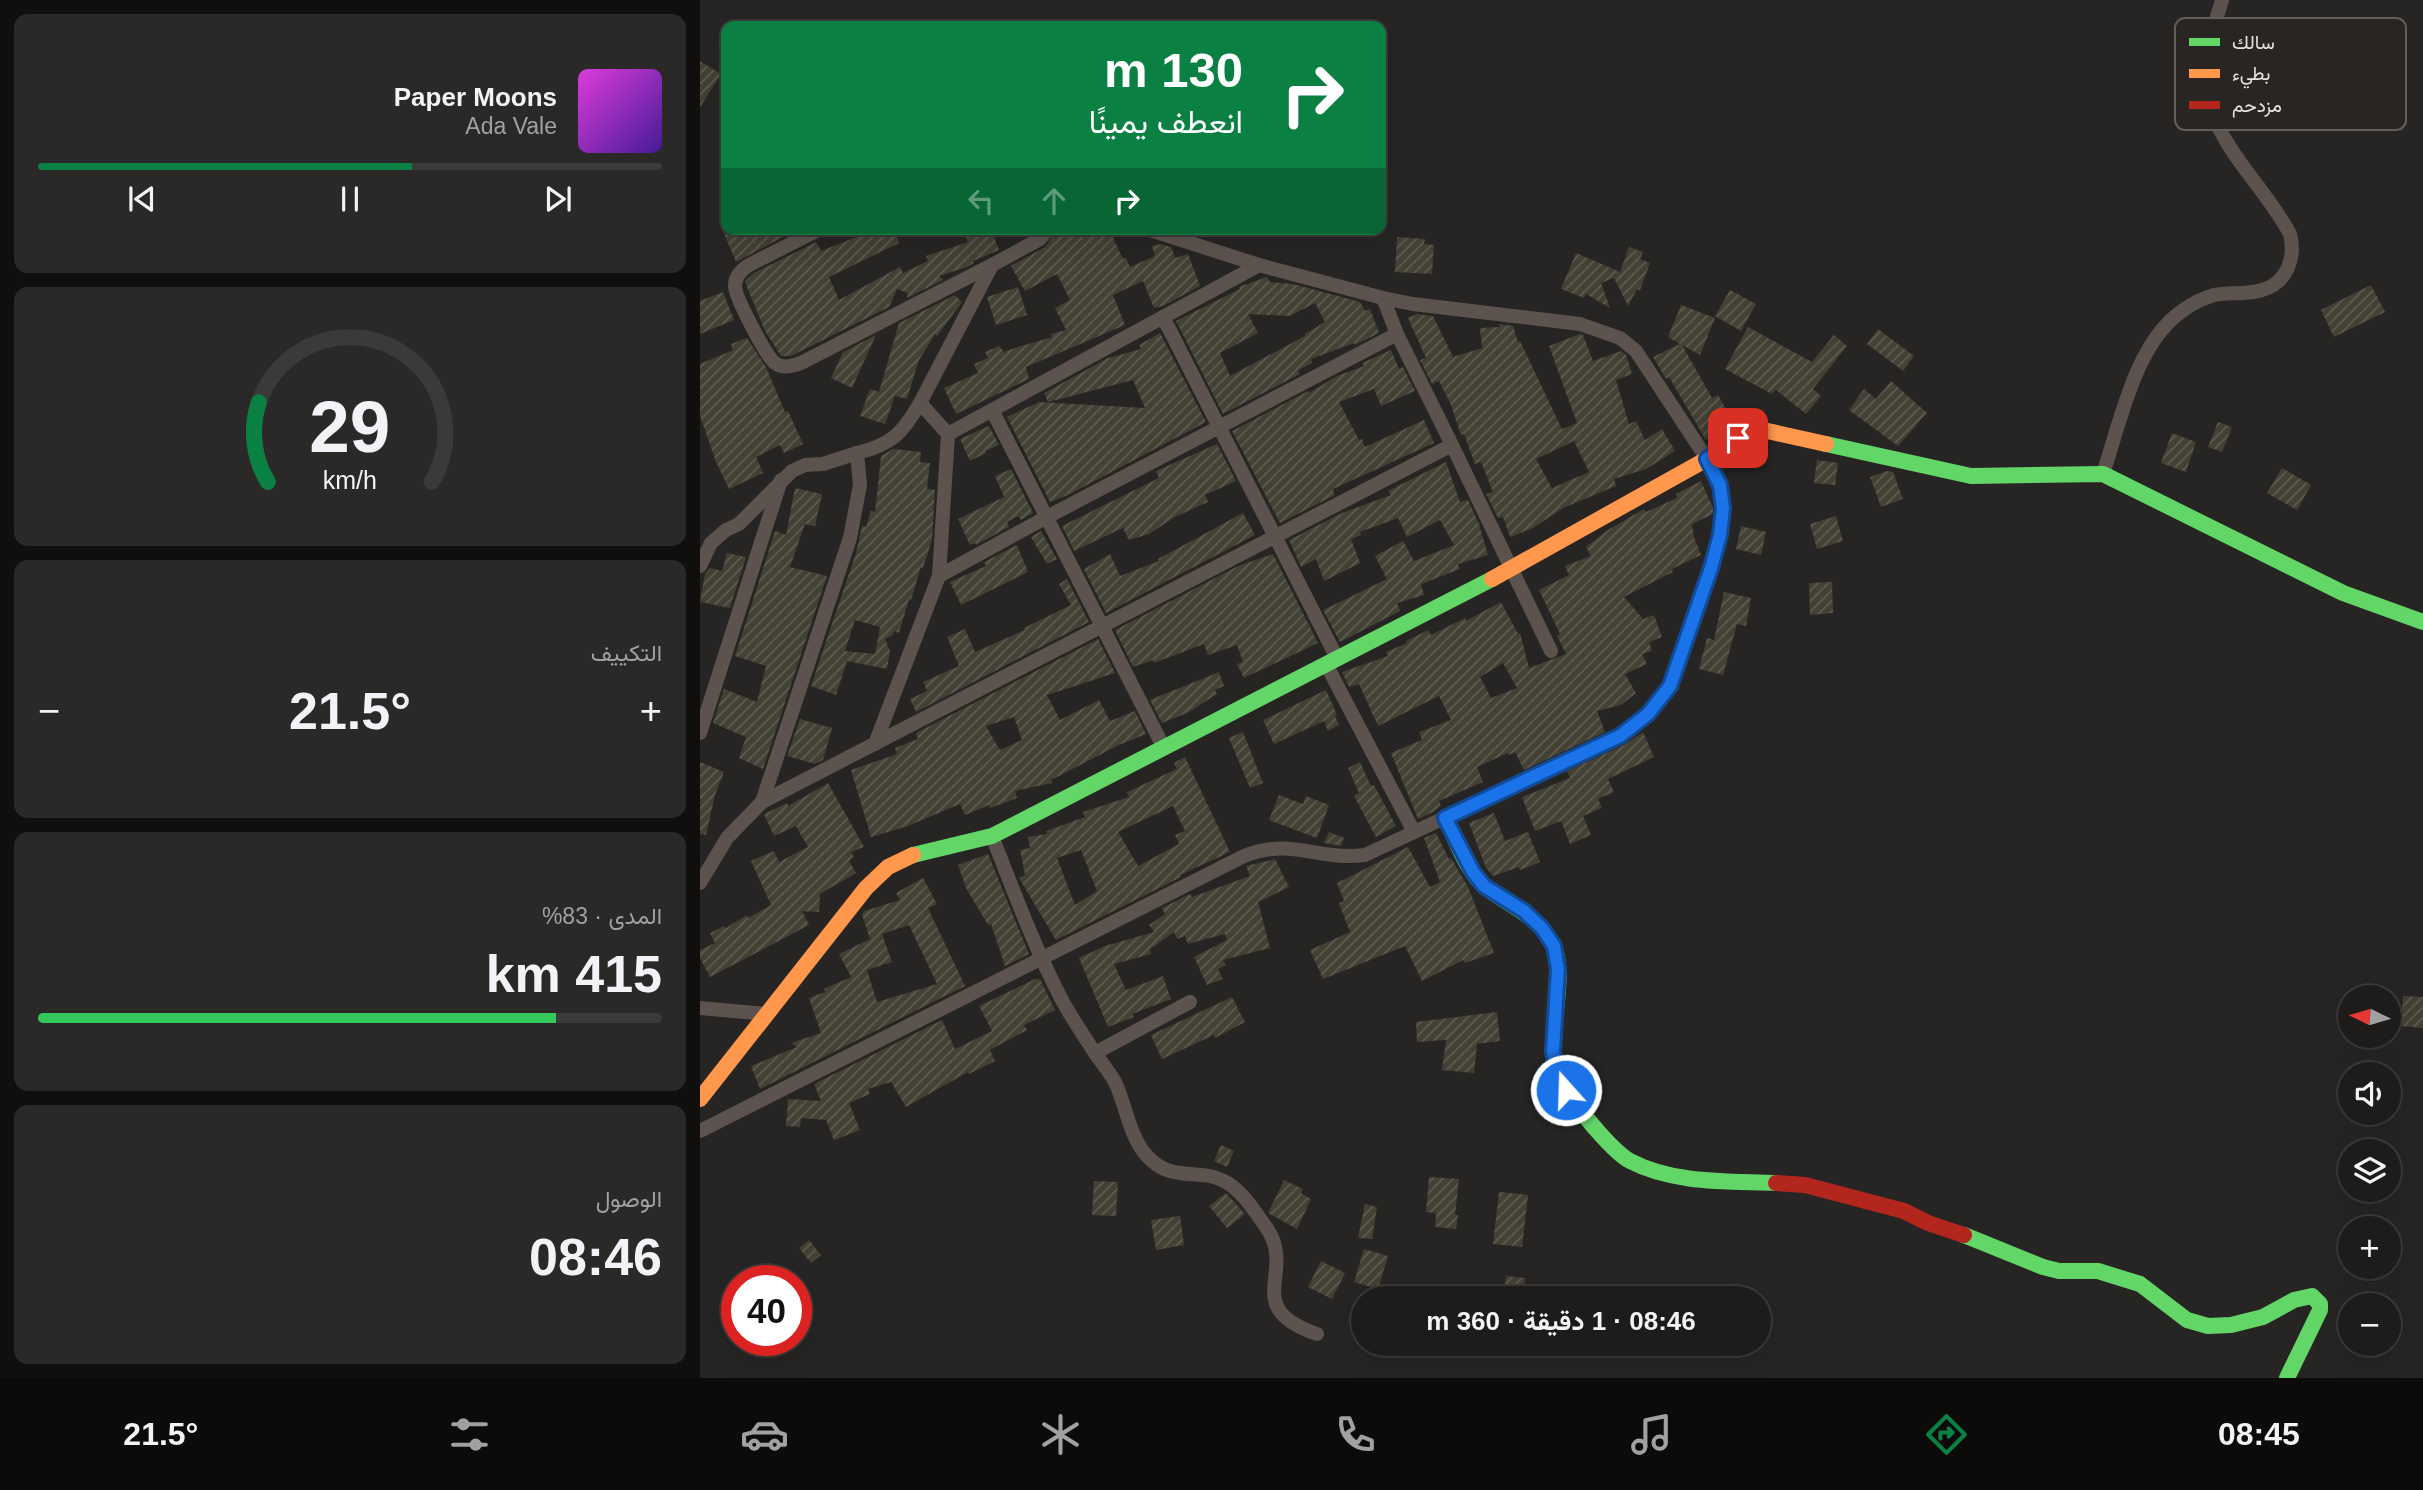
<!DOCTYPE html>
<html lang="ar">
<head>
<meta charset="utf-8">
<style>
	body { margin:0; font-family:Arial,Vazirmatn,sans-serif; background:#2a2927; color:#f1f3f6; direction:rtl; height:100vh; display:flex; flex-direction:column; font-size:26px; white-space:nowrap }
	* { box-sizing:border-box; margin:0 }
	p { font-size:23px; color:#a0a1a2 }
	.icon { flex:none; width:38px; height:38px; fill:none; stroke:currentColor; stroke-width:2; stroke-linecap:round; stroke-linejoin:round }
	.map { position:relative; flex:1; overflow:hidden; direction:ltr }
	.panel { display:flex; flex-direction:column; gap:14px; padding:14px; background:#100f0e; width:700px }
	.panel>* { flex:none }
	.guide { position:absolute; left:21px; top:21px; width:665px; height:214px; border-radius:14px; box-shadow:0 7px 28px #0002,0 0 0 2px #3b3a39; direction:rtl; background:#0b8043; color:#fff; overflow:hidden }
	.needle { width:46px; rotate:275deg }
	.fabs { position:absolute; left:1638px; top:985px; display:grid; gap:14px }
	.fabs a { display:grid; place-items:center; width:63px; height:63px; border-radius:50%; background:#1d1c1a; box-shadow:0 7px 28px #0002,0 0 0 2px #3b3a39; font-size:35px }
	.speed { position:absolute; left:21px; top:1265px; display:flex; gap:14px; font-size:35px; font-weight:700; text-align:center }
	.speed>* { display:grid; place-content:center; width:91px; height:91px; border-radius:50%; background:#1d1c1a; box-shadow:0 7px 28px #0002,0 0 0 2px #3b3a39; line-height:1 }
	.speed .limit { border:10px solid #d22; background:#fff; color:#111 }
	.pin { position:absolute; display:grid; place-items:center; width:60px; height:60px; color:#fff; margin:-30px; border-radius:14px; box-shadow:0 4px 10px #0006 }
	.me { position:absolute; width:77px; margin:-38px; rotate:340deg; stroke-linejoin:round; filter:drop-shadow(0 0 5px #0008) }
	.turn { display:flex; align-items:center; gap:24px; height:147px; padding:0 28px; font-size:32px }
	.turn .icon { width:91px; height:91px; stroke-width:2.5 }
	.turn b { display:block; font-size:49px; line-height:60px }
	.lanes { display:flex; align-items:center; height:66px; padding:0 28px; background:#0003; justify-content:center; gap:35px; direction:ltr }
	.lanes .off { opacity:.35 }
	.big { font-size:52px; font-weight:700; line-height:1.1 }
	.panel .widget { flex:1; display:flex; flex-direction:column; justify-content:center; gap:10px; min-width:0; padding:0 24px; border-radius:14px; background:#2a2927 }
	.panel .dial { align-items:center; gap:0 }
	.dial svg { height:182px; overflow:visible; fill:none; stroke:#3b3a39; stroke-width:7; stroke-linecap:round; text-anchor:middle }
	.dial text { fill:#f1f3f6; stroke:none }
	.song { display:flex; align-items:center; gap:21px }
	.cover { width:84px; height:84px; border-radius:10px; background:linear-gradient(135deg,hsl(300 70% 55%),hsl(260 70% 35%)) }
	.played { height:7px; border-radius:4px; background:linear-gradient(90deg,#0b8043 60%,#3b3a39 60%) }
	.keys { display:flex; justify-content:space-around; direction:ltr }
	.heat { display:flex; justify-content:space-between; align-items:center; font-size:38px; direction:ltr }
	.charge { height:10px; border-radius:5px; background:linear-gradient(90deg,#34c759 83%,#3b3a39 0) }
	.trip { position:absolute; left:651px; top:1286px; width:420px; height:70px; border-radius:35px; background:#1d1c1a; box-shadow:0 7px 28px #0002,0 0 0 2px #3b3a39; font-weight:700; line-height:70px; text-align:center; direction:rtl }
	.tab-bar { display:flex; height:112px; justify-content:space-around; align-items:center; background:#0c0b0a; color:#a0a1a2 }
	.tab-bar .icon { width:49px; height:49px }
	.tab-bar .on { color:#0b8043 }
	.tab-bar b { font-size:32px; color:#f1f3f6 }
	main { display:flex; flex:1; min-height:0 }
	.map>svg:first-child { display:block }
	.building { fill:url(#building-hatch); fill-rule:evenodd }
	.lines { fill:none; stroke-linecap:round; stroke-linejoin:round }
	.street { stroke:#5d534e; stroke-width:14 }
	.fast { stroke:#63d668; stroke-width:16 }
	.slow { stroke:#ff974d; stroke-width:16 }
	.jam { stroke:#b3261e; stroke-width:16 }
	.route-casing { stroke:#114b97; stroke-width:18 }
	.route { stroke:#1a73e8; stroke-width:12 }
	.key { fill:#282522; stroke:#615e5c; stroke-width:2 }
	.key-label { font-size:19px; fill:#e6e4e2 }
</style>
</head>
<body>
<main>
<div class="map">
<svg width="1723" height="1378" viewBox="0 0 1723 1378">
	<defs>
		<pattern id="building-hatch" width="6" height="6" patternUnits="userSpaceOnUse" patternTransform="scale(1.75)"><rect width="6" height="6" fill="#434034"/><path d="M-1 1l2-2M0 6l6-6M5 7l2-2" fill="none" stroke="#5e5b51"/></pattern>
	</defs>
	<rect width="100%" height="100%" fill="#272523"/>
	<g class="building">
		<path d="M0,61L21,74L0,107Z"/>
		<path d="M22,229H98L36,262Z"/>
		<path d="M176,229H194L199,243L129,277L139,300L200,267L203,273L228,261L226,256L268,242L263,229H291L299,250L273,261L274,263L267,267L239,276L243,280L207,298L208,293L197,289L189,307L91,356H81L65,331L45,282L47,279L54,273L116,242L121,251Z"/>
		<path d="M357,229H409L423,259L426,258L430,267L455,256L452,246L461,244L471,247L475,258L488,254L500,286L463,306L454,308L443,281L413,295L425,325L326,367L329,379L256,414L244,388L278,373L274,364L288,358L285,352L299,346L306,354L305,351L352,337L351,334L366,330L355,308L370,300L357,274L325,291L311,266L345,247Z"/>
		<path d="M697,237L725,239L724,244L734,245L732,274L695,272Z"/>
		<path d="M929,247L943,252L940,259L950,263L940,290L937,289L928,306L914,278L901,283L910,308L886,294L884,298L861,289L876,253L920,272Z"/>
		<path d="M567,277L570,282L593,284L660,302L665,311L670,309L679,333L655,345L654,343L611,359L612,363L598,370L600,374L523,414L476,321L540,289L539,287ZM615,303L625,322L605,334V336L530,376L520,353L558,333L548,314L590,316Z"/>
		<path d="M1671,285L1685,312L1634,337L1621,310Z"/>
		<path d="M318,287L327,315L296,325L287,297Z"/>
		<path d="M1030,290L1056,304L1041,331L1015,316Z"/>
		<path d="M23,292L34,320L0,334V301Z"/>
		<path d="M255,295L262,302L237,336L235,334L219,360L207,399L195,396L185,424L160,416L170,389L179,392L199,323Z"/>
		<path d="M981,305L1015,318L1000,355L982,345L1012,398L1018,395L1034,424L1006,440L969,377L966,379L953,357L980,344L968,337Z"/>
		<path d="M717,314L733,316L753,357L782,348L780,328L800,327L799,324L813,326L818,342L820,341L862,429L877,423L849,346L880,334L883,335L893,361L921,351L926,355L932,374L916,380L929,424L936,421L945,440L962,429L975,451L946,469L914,479L916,486L863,508L833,528L810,537L803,517L798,518L786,494L793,492L781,462L775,464L764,434L761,435L751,405L739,381L732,384L720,360L726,358L708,318ZM874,441L889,472L852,488L836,459Z"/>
		<path d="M1048,327L1112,362L1134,335L1147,346L1113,389L1121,396L1106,414L1075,389L1072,394L1025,369Z"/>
		<path d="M1178,329L1214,356L1203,371L1167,344Z"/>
		<path d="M460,333L506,422L368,495L350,502L307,417L339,402L445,408L433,380L348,402L344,393L408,358L441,349L439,345Z"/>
		<path d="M176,335L152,388L131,378L143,352Z"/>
		<path d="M47,338L66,367L85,412L88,411L103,444L84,453L80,445L56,457L63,473L29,489L16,462L0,416V364L33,350L31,344Z"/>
		<path d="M691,350L699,369L703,367L715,391L681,406L674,389L639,402L659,440L662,439L665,447L724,420L734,443L633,489L635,495L580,523L532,431L608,391L609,393L637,376L664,366L662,363Z"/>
		<path d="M1191,381L1227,413L1198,446L1149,410L1164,389L1176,399Z"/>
		<path d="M1518,422L1532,427L1522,452L1508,447Z"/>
		<path d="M289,426L299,445L285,451L286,453L270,461L260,439Z"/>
		<path d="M1472,433L1496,442L1486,472L1461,463Z"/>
		<path d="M517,444L536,481L505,495L508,502L475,517L449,534L429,540L423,528L374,551L362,526L459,478L456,471Z"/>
		<path d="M193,449L221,452L220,462L230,463L227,489L235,490L232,540L223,568L221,567L211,600L209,599L199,633L194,631L193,635L185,639L190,651L187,669L147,661L136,695L111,686L156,553L162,526L166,527L171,511L175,512L181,456ZM155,620L180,627L175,654L145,651Z"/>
		<path d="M1117,460L1138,463L1135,485L1114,483Z"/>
		<path d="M746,462L760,502L768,500L779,524L788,555L758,564L760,569L721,584L724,595L697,603L700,611L640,642L623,610L687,579L675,556L703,541L714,561L754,545L740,520L707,537L698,518L660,532L661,535L651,539L660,563L624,581L616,559L601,567L589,540L642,513L691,495L688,491Z"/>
		<path d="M1582,468L1611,485L1597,510L1567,493Z"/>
		<path d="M311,469L333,513L321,520L318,516L307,522L309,527L276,545L275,543L270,545L258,519L304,497L295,476Z"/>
		<path d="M1187,471L1193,472L1203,499L1181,507L1170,477Z"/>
		<path d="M1001,481L1013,508V514L992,524L994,537L1001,555L972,569L973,572L924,597L943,619L954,615L962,637L949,642L952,651L942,654L947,664L925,674L936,693L921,705L897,711L905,732L824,770L815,752L809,755L808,753L777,767L783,782L739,801L741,806L733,812L718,819L691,753L722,740L719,732L751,720L739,696L678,726L659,684L649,687L642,672L688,656L686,652L707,643L706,641L728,630L731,635L765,618L766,621L801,602L818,634L820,633L829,668L866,654L857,636L860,634L839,590L869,575L865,566L891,556L886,547L908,530L944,509L946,512L977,498L976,494ZM803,663L817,688L791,698L780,677Z"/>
		<path d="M95,488L122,494L115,526L105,524L90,567L127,576L63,769L39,758L46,737L13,723L24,689L57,702L66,666L35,656L75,531L86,535Z"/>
		<path d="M543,513L555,535L406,613L384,569L410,554L420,576L459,561L458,559Z"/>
		<path d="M1136,516L1143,541L1117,549L1110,524Z"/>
		<path d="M1041,526L1066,532L1061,555L1036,549Z"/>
		<path d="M341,531L357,559L347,564L331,537Z"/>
		<path d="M317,545L328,572L261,605L250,582L286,566L284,562Z"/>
		<path d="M27,553L46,557L30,608L0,602L5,574L10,568L22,571Z"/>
		<path d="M573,554L618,643L544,678L537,664L543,662L537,645L508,655L504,644L454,663L453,660L433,667L415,630L538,566Z"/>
		<path d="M367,579L389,622L216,712L210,699L227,691L223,682L259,666L247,637L265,629L275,652L325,630L324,628L371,605L359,584Z"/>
		<path d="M1132,582L1133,613L1110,615L1109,583Z"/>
		<path d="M1024,592L1051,598L1046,626L1037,624L1023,675L999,669L1007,638L1014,640Z"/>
		<path d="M398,639L415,673L347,695L360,720L399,700L410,721L435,711L446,734L419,745L351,780L352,783L315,791L317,798L290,808L289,805L265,815L260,804L208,826L171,837L151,770L197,754L195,748L218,739L216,733ZM314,717L322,740L300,750L286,726Z"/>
		<path d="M519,672L524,686L515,690L517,694L487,713L462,723L450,700Z"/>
		<path d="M626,690L637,715L635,716L639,725L628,731L624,721L574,744L563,720Z"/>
		<path d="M100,719L132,728L123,760L115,764L87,756Z"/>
		<path d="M543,732L563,783L550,788L529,738Z"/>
		<path d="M943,732L954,757L908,779L914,792L898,799L902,808L883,816L891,835L870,844L861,821L835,831L822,797L870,778L867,771L924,745Z"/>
		<path d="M485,757L530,852L480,875L481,877L356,940L319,878L325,875L320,850L330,848L328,837L347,834L346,831L385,817L383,812L429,797L427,792L477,769L474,763ZM473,806L485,831L475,835L479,844L438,866L418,832ZM381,850L397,891L375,905L357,858Z"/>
		<path d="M0,762L24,772L15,795L6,835L0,834Z"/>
		<path d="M660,762L671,786L674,785L696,826L676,837L654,796L659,793L648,768Z"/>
		<path d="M128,783L164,847L151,852L154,857L149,861L156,873L120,894L119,912L102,911L109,925L10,977L0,958V950L15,943L10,933L24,926L26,928L47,915L48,918L71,905L51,861L74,851L79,862L108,847L96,826L74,836L64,814L87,803L88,806Z"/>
		<path d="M579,795L603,804L606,796L629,805L617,838L569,820Z"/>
		<path d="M794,813L805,841L828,832L840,862L820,870L819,867L793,876L786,868L769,823Z"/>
		<path d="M629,832L644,838L641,846L624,843Z"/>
		<path d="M736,833L749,859L751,858L768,887L794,953L765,963L763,960L722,981L705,946L623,979L610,950L650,932L639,903L644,901L637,883L708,847L730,887L740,882L724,838Z"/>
		<path d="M288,854L329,954L305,966L291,924L288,925L266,888L258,865Z"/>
		<path d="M575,859L589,887L558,902L570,948L523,960L526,965L518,969L523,979L507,985L494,957L527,940L525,934L488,944L485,936L477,939L474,932L450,949L451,954L414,964L426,990L463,976L471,999L432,1014L434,1017L408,1027L379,958L405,946L454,932L449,925L465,914L462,908L490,894L492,897L550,876L546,866Z"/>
		<path d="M223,878L237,904L228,908L265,986L60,1089L51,1066L97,1047L91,1043L121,1033L109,998L125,992L124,989L151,977L139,954L170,939L162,915L164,911L200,900L196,893ZM209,925L237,984L177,1002L167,970L192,962L182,934Z"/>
		<path d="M335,979H340L355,1010L324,1025L327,1030L290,1050L295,1061L269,1074L268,1072L206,1107L191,1082L168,1089L170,1094L149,1103L160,1130L134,1140L126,1120L101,1118L100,1127L86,1126L88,1099L121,1101L114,1084L242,1020L255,1049L292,1031L279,1006Z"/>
		<path d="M1703,996L1723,997V1028L1701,1026Z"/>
		<path d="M532,997L545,1022L515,1038L514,1035L462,1059L451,1035Z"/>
		<path d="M797,1012L800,1041L777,1044L774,1073L742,1070L746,1040L717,1042L716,1022Z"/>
		<path d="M521,1145L534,1151L527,1167L514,1161Z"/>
		<path d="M729,1177L759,1179L755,1215H758L756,1229L735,1227L736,1213L726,1212Z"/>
		<path d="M584,1180L603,1189L601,1193L611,1199L597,1229L568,1213Z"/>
		<path d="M394,1181L418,1182L416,1216L392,1215Z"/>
		<path d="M799,1192L828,1195L822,1247L793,1244Z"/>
		<path d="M526,1193L545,1214L527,1228L509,1206Z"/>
		<path d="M665,1204L677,1207L672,1239L658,1238Z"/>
		<path d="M480,1216L484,1245L456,1250L451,1220Z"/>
		<path d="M109,1240L121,1255L111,1263L99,1248Z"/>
		<path d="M664,1249L688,1256L678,1289L654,1282Z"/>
		<path d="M621,1261L645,1273L632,1299L608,1287Z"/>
		<path d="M806,1276L825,1278L823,1298H803Z"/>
	</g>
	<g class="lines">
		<g class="street">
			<path d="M120,229L49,265C41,270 35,276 35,286C35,297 66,356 75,363C83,369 92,366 101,363L292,265L340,239L348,229"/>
			<path d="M292,265L220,403L248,434L239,576L345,518L697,334"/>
			<path d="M683,298L697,334L752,445"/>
			<path d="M463,317L637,658"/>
			<path d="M220,403C202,434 191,445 157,453L160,485L150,538L62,802L752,445L851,651"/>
			<path d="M292,410L464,748"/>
			<path d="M248,434L559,265"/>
			<path d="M1403,474C1421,420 1436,340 1485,309C1493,303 1504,298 1514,295C1530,292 1547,295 1562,290C1587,283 1596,258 1590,234C1560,177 1499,134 1506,63C1508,42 1516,21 1522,0"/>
			<path d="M0,566L11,543L26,530L39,524L92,471L105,465L123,464L157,453"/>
			<path d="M626,664L714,832"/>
			<path d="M0,733L81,480"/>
			<path d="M175,744L239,576"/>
			<path d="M292,836C314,892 335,949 363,1002C373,1020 385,1038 397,1056C403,1064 410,1073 415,1082C426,1105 429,1135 446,1155C472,1184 496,1167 524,1181C542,1190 555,1212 566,1227C598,1272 539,1307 617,1334"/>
			<path d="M0,883L27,838L62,802"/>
			<path d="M0,1008L66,1014"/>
			<path d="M395,1053L490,1002"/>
			<path d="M0,1131L544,856C591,837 618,861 665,855L920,736L948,714L970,686L1011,568L1020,535L1023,508L1020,485L1007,459L936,351L920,338L880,324L713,304L683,298L559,265L447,229"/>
		</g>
		<g class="fast">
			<path d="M1126,444L1271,476L1403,474L1643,593L1723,622"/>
			<path d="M745,818C756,839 766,871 785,887C809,906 839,915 853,945C866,972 852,1020 853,1050C854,1071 865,1085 876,1103C885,1118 915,1153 930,1161C974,1184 1028,1181 1076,1183"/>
			<path d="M213,855L292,836L792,579"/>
			<path d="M1264,1235L1343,1267L1359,1271H1398L1440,1284L1487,1320L1508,1326L1531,1325L1563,1317L1594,1300L1612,1296L1620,1304V1310L1587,1378"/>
		</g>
		<g class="slow">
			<path d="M792,579L1007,459L1054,428L1126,444"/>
			<path d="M0,1099L166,888L188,867L213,855"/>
		</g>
		<path class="jam" d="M1076,1183L1105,1185L1204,1211L1228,1223L1264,1235"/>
	</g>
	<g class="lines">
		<defs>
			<path id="route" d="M866,1090L856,1072L853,1051L858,969L854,946L842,928L824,911L784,886L773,872L745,818L920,736L948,714L970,686L1011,568L1020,535L1023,508L1020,485L1007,459L1038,438"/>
		</defs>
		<use href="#route" class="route-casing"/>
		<use href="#route" class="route"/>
	</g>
	<rect x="1475" y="18" width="231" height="112" rx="10" class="key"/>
	<rect x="1489" y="38" width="31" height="8" fill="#63d668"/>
	<rect x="1489" y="69" width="31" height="9" fill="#ff974d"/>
	<rect x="1489" y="101" width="31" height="8" fill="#b3261e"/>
	<g class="key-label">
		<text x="1532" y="49">سالك</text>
		<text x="1532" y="80">بطيء</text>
		<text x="1532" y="112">مزدحم</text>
	</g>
</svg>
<div class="fabs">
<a><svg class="needle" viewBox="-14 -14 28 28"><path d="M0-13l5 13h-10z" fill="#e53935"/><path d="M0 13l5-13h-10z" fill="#a0a1a2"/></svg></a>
<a><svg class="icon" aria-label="sound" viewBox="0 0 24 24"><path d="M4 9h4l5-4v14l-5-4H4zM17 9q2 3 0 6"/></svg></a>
<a><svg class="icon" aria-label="layers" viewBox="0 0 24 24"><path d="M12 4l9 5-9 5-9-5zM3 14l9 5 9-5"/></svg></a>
<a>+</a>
<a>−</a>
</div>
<div class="speed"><div class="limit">40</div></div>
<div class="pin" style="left:1038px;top:438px;background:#d93025"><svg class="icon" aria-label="arrive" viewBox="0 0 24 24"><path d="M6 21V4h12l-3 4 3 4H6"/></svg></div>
<svg class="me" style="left:866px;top:1090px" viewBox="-20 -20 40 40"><circle r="17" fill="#1a73e8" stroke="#fff" stroke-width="3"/><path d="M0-11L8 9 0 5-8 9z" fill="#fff"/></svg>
<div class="trip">08:46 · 1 دقيقة · 360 m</div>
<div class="guide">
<div class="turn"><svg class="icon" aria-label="right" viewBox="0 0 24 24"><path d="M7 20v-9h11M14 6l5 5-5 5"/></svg><div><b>130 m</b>انعطف يمينًا</div></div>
<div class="lanes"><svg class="icon off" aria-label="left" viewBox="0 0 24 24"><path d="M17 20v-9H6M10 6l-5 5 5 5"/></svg><svg class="icon off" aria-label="ahead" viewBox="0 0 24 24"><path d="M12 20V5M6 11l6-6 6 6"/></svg><svg class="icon" aria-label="right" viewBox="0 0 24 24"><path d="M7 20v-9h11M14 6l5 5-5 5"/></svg></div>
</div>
</div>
<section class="panel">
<div class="widget">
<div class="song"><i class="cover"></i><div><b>Paper Moons</b><p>Ada Vale</p></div></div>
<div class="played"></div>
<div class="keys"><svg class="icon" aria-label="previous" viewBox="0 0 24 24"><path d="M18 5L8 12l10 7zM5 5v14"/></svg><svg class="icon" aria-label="pause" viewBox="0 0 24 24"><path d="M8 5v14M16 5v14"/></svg><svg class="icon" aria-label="next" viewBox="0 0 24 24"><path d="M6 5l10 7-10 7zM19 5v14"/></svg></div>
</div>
<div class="widget dial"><svg viewBox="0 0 100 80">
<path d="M14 69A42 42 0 1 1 86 69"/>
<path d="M14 69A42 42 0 0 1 10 34" stroke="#0b8043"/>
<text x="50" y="56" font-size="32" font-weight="700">29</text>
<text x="50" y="72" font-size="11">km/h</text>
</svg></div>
<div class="widget"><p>التكييف</p>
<div class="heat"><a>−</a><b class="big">21.5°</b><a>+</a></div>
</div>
<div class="widget"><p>المدى · 83%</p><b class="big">415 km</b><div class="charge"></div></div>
<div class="widget"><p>الوصول</p><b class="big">08:46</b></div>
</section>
</main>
<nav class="tab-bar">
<b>08:45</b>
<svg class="icon on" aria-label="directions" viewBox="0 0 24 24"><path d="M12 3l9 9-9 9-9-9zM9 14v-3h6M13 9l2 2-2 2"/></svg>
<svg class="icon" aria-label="music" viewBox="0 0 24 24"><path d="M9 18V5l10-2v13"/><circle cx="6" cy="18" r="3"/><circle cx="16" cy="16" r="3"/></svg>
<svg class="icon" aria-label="phone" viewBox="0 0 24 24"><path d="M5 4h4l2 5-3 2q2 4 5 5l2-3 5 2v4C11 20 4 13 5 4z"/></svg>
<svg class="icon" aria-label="climate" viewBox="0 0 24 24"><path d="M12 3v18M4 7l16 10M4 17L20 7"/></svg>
<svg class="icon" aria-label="car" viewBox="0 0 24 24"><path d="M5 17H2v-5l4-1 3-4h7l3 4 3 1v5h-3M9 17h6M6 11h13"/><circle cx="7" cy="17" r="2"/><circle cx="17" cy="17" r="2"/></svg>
<svg class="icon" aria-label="filters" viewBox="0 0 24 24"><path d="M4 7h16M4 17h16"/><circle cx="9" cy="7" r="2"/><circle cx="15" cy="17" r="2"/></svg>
<b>21.5°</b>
</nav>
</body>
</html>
